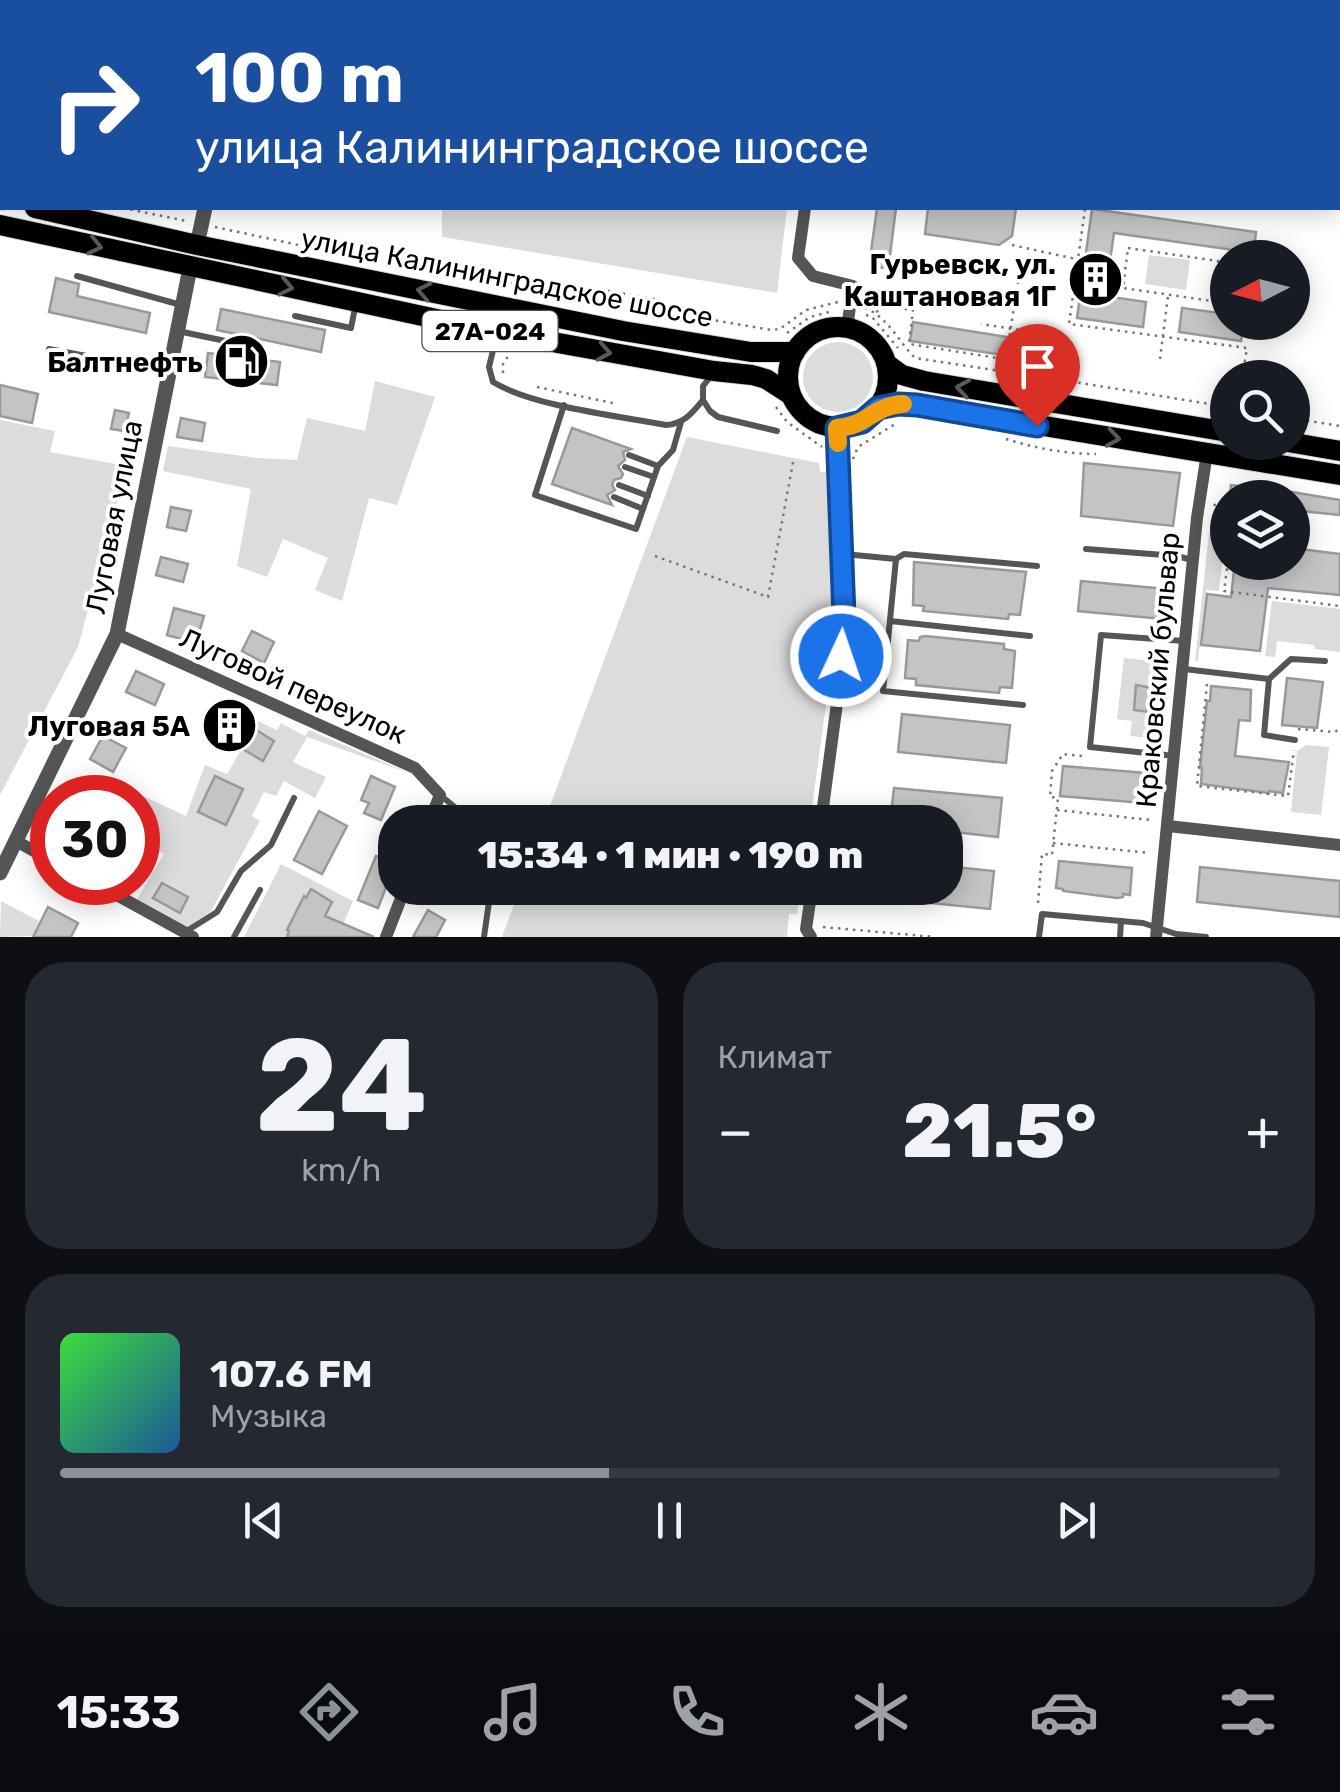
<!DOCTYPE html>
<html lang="ru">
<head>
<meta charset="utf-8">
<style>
	body { margin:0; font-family:Rubik,sans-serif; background:#242831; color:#f1f3f6; height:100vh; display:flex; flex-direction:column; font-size:38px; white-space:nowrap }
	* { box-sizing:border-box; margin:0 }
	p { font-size:32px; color:#9ea1a6 }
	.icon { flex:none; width:55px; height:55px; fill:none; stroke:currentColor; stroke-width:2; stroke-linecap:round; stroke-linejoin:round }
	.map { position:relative; height:937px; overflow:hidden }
	.sheet { display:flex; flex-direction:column; gap:25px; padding:25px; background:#0d0f14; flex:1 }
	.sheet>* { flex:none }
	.guide { position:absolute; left:0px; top:0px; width:1340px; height:210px; box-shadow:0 5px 25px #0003; background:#1a4fa0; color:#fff; overflow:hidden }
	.needle { width:65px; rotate:264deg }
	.controls { position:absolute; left:1210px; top:240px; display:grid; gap:20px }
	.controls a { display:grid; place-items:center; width:100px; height:100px; border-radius:50%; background:#171b24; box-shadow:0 5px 25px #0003; font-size:50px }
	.speed { position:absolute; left:30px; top:775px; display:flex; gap:20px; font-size:50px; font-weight:700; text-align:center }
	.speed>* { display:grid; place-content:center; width:130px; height:130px; border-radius:50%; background:#171b24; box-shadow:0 5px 25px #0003; line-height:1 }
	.speed .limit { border:15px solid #d22; background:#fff; color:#111 }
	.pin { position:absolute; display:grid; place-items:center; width:85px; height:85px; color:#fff; margin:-102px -42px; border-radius:50% 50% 50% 0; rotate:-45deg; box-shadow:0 0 10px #0007 }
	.pin .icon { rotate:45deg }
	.me { position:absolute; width:110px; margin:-55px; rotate:3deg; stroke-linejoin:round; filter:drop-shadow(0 0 8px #0008) }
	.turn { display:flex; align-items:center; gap:35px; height:210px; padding:0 30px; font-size:45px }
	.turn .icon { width:130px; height:130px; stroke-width:2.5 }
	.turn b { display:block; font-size:70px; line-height:85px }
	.big { font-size:75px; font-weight:800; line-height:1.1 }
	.sheet .tile { flex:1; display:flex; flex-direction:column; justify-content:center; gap:15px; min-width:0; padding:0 35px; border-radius:40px; background:#242831 }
	.sheet .dial { align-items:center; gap:0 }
	.dial b { font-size:130px; line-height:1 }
	.song { display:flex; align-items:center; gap:30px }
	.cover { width:120px; height:120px; border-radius:15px; background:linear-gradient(135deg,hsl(120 70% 55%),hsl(210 70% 35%)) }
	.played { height:10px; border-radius:5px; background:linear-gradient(90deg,#8c9099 45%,#363941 45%) }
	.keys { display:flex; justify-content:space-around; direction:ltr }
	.heat { display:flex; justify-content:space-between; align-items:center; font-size:55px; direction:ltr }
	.sheet .tiles { flex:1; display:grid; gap:25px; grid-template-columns:1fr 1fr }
	.tile:last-child { grid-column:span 2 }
	.trip { position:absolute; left:378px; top:805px; width:585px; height:100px; border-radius:40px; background:#171b24; box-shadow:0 5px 25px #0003; font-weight:800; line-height:100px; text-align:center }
	.tabs { display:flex; height:160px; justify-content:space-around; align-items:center; background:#090b0e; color:#9ea1a6 }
	.tabs .icon { width:70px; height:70px }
	.tabs .active { color:#8c9099 }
	.tabs b { font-size:45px; color:#f1f3f6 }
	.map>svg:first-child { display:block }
	.green { fill:#dcdcdc }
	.building { fill:#c4c4c4; stroke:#999; stroke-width:2.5 }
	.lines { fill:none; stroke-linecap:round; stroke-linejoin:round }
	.primary-casing { stroke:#dbdbdb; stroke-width:22 }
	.path { stroke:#777; stroke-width:2.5; stroke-dasharray:2.5 5; stroke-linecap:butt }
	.service { stroke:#555; stroke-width:6 }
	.minor { stroke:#555; stroke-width:12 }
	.tertiary { stroke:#555; stroke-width:15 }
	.primary { stroke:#000; stroke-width:20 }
	.oneway { stroke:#595959 }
	.route-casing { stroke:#114b97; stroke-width:25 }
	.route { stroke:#1a73e8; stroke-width:18 }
	.slow { stroke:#f59e0b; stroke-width:18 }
	.labels { text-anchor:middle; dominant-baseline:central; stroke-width:8; stroke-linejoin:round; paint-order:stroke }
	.shield { fill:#fff; stroke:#4c4c4c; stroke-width:2.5 }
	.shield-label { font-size:25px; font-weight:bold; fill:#000 }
	.poi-label { font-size:28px; font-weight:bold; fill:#000; stroke:#fff; text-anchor:end }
	.street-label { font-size:28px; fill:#000; stroke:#fff }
</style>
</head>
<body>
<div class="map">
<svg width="1340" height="937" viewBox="0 0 1340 937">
	<rect width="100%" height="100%" fill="#fff"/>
	<g class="green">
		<rect x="440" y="0" width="215" height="2"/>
		<path d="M442,208H787L777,293L442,237Z"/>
		<path d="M1149,255L1190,260L1186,290L1145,284Z"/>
		<circle cx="838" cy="377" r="35"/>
		<path d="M375,381L435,397L397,505L369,498L342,601L315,590L328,558L283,539L267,577L237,566L251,489L163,471L168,446L258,458L297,460L307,418L365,431Z"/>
		<path d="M0,420L55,431L50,452L127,466L78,647L0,795Z"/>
		<path d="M687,437L819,463L820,472H826L833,618L827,697L810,822H544Z"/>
		<path d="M1217,528H1226L1219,591L1206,590L1198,661H1195L1209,533Z"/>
		<path d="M1272,601L1340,609V652L1315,649L1314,645L1277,641L1275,657L1265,656Z"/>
		<path d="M1124,658L1169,663L1160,739L1130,736L1132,721L1117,719Z"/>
		<path d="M258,721L277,730L281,723L305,736L309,730L409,773L307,737L293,762L326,777L315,798L284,781L276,796L264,792L252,816L260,821L211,911L186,928L136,901L164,854L138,839V798H122L126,788L186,816L205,765L227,774Z"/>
		<path d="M1306,745L1329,747L1321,815L1291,812L1297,751Z"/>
		<path d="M281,864L353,901L338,937H244Z"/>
		<path d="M520,888H801L797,914H789L787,937H502Z"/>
		<path d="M1,901L39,921L32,936L0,937Z"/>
	</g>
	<g class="building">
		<path d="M877,208H896L889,263L882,268L869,266Z"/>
		<path d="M928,208H1016L1012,236L999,245L925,234Z"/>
		<path d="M1092,209L1256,232L1253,258H1233L1234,250L1114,233L1105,296L1146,302L1143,327L1077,318Z"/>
		<path d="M56,278L79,284L77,296L150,313L146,333L49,312Z"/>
		<path d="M1182,308L1228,314V322H1244L1241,341L1179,332Z"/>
		<path d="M221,309L325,330L321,352L217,330Z"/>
		<path d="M913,322L1026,340L1023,358L910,341Z"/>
		<path d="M208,353L280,362L277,385L205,377Z"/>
		<path d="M0,385L38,394L32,423L0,416Z"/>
		<path d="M115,410L129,413L125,431L111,429Z"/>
		<path d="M181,418L205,423L202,441L177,437Z"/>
		<path d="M572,428L631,449L623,452L625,460L618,466L623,474L621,478L614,480L612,485L615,490L607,495L612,505L552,484Z"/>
		<path d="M1084,463L1180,473L1173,526L1081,516Z"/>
		<path d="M1231,485L1266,489V498H1230Z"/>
		<path d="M1292,492L1340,500V515L1292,510Z"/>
		<path d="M171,507L191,511L186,531L167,527Z"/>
		<path d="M1292,548L1340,554V595L1268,588L1260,651L1201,645L1207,594L1231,597L1235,562H1292Z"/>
		<path d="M161,557L188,564L183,582L156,575Z"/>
		<path d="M914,562L1026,572L1020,615L1009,614L1008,619L923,611L924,606L913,605Z"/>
		<path d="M1081,581L1165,589L1162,619L1078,611Z"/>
		<path d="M174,608L204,616L196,643L167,635Z"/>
		<path d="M252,631L274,642L264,663L242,651Z"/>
		<path d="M925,636L1004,644V649L1015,651L1012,688L1000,687L999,693L916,685V679L905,678L908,640L919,641L920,637Z"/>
		<path d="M136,671L164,684L155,705L126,692Z"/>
		<path d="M1287,678L1323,682L1317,728L1282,725Z"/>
		<path d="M1136,685L1153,688L1150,712L1134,710Z"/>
		<path d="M1211,686L1251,690L1250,721L1239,720L1235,756L1289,762L1283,793L1269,791V793L1201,784L1202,768H1200L1207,701H1210Z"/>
		<path d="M219,707L274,741L263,761L207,728Z"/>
		<path d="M902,714L1010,725L1006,763L898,752Z"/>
		<path d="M103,736L126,748L113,772L90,759Z"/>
		<path d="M1063,766L1145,773L1143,803L1060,796Z"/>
		<path d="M215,776L243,789L226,825L198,812Z"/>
		<path d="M371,776L395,787L381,820L364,813L369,803L361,800Z"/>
		<path d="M894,788L1002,798L998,837L945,831V822H890Z"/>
		<path d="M319,811L347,826L322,874L294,860Z"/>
		<path d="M376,856L395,864L378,908L358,900Z"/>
		<path d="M1059,861L1132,868L1130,895L1123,894V897L1117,898L1063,891V889L1056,888Z"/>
		<path d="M945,866L994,871L990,909L861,896V888H945Z"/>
		<path d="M1200,867L1340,881V917L1197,902Z"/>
		<path d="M162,883L188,897L180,913L153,898Z"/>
		<path d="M311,889L332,902L325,916L374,937H287L289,931L287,930L304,896L306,898Z"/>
		<path d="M48,907L78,923L71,937H33Z"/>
		<path d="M428,910L445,920L436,937H413Z"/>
	</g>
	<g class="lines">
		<defs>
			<g id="primary">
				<path d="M0,200H2"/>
				<path d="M35,208L197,245L623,331L751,352H795"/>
				<path d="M0,225L497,332L714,371L752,375L766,379L788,393"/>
				<circle cx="838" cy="377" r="50"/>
				<path d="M887,364L902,375L924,381L1228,432"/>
				<path d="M879,408L898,404L917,405L1340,475"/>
				<path d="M1288,442L1340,451"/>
			</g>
		</defs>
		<use href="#primary" class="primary-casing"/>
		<g class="path">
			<path d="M828,2V0"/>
			<path d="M123,208L187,221"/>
			<path d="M1085,209L1069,324L1247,348L1242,378"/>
			<path d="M215,227L359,258"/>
			<path d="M1012,245L1085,261"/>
			<path d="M1128,248L1218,261L1212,301L1123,288Z"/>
			<path d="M1109,264L1124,267"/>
			<path d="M415,269L459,273L564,293L609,291L657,300L701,318L772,330L780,329L806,310L838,302"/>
			<path d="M582,303L604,304L677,321"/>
			<path d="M865,308C888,317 898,341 915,358L1033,376"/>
			<path d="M876,312L886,307L913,310L909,344L1029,363L1033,332L981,324"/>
			<path d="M866,315L872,317L898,348"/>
			<path d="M787,333L810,317L833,311"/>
			<path d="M1006,358L1021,263"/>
			<path d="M1160,359L1168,296"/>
			<path d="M503,373V364L510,353"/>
			<path d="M1056,379L1228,407"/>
			<path d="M537,387L617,404"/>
			<path d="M776,407L787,422L822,447"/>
			<path d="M1292,418L1340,426"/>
			<path d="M1006,439C1035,448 1065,454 1096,454"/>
			<path d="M853,459L858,447L895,424"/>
			<path d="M1214,504L1220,512L1228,513"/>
			<path d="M655,556L768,597L794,457"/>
			<path d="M1228,561L1224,591L1340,606"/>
			<path d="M1207,684L1197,786L1288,796L1294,750"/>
			<path d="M1298,729L1335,732L1340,728"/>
			<path d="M1057,810L1151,820"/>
			<path d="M1053,843L1149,853"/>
			<path d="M1038,903L1042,854L1052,855L1058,798L1050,797L1052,771L1063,754L1083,756"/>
			<path d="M823,927L935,937"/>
		</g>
		<g class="service">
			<path d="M673,2V0"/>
			<path d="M0,39H2"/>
			<path d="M0,156L2,157"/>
			<path d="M77,276L181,305"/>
			<path d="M295,316L351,328L356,303"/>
			<path d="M178,331L249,346"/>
			<path d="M496,338L489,367L493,382C532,406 618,416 666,425C684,424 692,413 703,400V386L711,376"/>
			<path d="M49,349L167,371"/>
			<path d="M1044,399L1049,356"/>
			<path d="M703,400L710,411L718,417L777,431"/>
			<path d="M564,405L535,495L636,529L658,466L673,450L681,422"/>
			<path d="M629,455L658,466"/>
			<path d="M625,467L654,477"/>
			<path d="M619,485L648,496"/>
			<path d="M614,497L643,509"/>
			<path d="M1086,549L1177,556L1192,560"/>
			<path d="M844,554L896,559L883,691L1023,705"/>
			<path d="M896,559L904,554L1037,566"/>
			<path d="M890,621L1030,636"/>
			<path d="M1184,669L1269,679"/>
			<path d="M1295,740L1264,735L1269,679L1291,659L1325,661"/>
			<path d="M1175,756L1090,747L1101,635L1184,641"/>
			<path d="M440,795L473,822"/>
			<path d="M185,932L217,912L241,871L271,845L294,798"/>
			<path d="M234,937L260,890"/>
			<path d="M484,937L491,888"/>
			<path d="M1039,937L1042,914L1143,923L1176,934L1206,937"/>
			<path d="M1120,937L1121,921"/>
		</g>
		<g class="minor">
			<path d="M743,2L744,0"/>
			<path d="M805,208L798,258L813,276L853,286L847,328"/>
			<path d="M117,634L415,768L440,795L429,822"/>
			<path d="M821,822L838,696L844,617L837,427"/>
			<path d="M1168,826L1340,845"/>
			<path d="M16,841L52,861"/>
			<path d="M93,882L193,937"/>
			<path d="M386,937L405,888"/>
			<path d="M811,937L806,929L812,888"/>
			<path d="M1156,937L1197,518L1207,453"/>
		</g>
		<g class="tertiary">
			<path d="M231,2L232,0"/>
			<path d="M197,245L205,208"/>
			<path d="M0,873L117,634L190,268"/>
		</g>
		<use href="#primary" class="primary"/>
	</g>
	<defs><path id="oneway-chevron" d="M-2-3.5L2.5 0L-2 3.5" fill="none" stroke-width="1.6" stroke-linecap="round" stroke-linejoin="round" transform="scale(2.5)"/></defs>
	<g class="oneway">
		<use href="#oneway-chevron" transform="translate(95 246) rotate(13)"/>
		<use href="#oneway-chevron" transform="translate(286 287) rotate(12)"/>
		<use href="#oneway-chevron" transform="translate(424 291) rotate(-169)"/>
		<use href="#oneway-chevron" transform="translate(604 352) rotate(10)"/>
		<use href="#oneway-chevron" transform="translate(963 388) rotate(-171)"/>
		<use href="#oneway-chevron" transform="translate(1113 438) rotate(9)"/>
	</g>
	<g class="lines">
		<defs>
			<path id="route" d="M841,656L844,617L837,428L862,422L878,408L898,404L917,405L1037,426"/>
		</defs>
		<use href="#route" class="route-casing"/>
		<use href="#route" class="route"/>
		<path class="slow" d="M838,443L837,428C868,426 872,406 903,404"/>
	</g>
	<defs>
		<symbol id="building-disc" viewBox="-11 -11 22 22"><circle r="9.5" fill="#000" stroke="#fff"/><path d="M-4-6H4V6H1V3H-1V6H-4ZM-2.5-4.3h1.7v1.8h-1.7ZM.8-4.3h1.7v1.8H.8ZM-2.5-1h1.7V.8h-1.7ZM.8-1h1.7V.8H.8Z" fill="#fff"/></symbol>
		<symbol id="fuel-disc" viewBox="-11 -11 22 22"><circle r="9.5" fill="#000" stroke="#fff"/><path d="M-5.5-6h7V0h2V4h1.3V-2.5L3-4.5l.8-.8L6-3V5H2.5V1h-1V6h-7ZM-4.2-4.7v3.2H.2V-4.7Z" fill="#fff"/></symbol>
	</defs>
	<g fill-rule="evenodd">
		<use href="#building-disc" x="1064" y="248" width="63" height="63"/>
		<use href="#fuel-disc" x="210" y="330" width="63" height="63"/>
		<use href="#building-disc" x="198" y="694" width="63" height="63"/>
	</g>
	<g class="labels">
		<rect class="shield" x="422.5" y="311" width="135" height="40" rx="8"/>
		<g class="shield-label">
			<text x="490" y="331">27А-024</text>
		</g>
		<g class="poi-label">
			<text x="1056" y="264">Гурьевск, ул.<tspan x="1056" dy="32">Каштановая 1Г</tspan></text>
			<text x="203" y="362">Балтнефть</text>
			<text x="190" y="726">Луговая 5А</text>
		</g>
		<g class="street-label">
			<text transform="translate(507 278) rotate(11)">улица Калининградское шоссе</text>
			<text transform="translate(114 517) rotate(-79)">Луговая улица</text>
			<text transform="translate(1158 670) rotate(-85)">Краковский бульвар</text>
			<text transform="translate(293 686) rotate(24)">Луговой переулок</text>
		</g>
	</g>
</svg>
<div class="controls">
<a><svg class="needle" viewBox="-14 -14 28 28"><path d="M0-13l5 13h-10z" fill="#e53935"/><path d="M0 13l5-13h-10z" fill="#9ea1a6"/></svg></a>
<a><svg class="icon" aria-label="search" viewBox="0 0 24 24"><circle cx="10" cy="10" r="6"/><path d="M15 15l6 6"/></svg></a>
<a><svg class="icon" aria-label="layers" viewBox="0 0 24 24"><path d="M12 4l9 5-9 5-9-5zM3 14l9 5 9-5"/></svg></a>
</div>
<div class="speed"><div class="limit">30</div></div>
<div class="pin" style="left:1037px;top:426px;background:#d93025"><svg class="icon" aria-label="arrive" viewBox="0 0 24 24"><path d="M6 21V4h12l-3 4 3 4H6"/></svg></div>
<svg class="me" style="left:841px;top:656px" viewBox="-20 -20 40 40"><circle r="17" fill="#1a73e8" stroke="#fff" stroke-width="3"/><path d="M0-11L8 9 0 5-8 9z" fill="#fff"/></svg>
<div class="trip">15:34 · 1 мин · 190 m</div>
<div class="guide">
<div class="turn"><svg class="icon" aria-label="right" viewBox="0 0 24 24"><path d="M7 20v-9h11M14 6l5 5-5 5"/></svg><div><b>100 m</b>улица Калининградское шоссе</div></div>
</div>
</div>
<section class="sheet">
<div class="tiles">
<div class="tile dial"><b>24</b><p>km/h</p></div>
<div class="tile"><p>Климат</p>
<div class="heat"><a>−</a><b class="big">21.5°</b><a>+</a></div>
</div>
<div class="tile">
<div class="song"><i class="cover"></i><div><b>107.6 FM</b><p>Музыка</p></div></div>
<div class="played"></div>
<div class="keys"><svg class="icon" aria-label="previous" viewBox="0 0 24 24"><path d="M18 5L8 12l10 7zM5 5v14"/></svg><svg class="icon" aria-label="pause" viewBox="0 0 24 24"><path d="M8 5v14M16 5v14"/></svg><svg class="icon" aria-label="next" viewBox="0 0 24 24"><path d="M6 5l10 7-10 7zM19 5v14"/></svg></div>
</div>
</div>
</section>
<nav class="tabs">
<b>15:33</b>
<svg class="icon active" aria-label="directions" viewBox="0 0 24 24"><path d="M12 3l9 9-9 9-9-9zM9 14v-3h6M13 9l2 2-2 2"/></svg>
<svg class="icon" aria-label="music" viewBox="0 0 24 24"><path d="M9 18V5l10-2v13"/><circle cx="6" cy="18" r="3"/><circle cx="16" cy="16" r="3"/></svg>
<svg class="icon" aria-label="phone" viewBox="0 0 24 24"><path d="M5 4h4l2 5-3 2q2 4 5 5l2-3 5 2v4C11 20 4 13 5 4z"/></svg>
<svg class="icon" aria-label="climate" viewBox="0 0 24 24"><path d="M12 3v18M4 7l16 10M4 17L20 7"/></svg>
<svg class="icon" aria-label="car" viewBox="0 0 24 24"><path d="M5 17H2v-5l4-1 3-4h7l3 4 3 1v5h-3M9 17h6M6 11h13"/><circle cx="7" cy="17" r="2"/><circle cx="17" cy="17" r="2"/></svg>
<svg class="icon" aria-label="filters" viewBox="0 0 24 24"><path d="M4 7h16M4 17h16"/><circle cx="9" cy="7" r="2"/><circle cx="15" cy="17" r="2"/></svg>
</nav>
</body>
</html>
